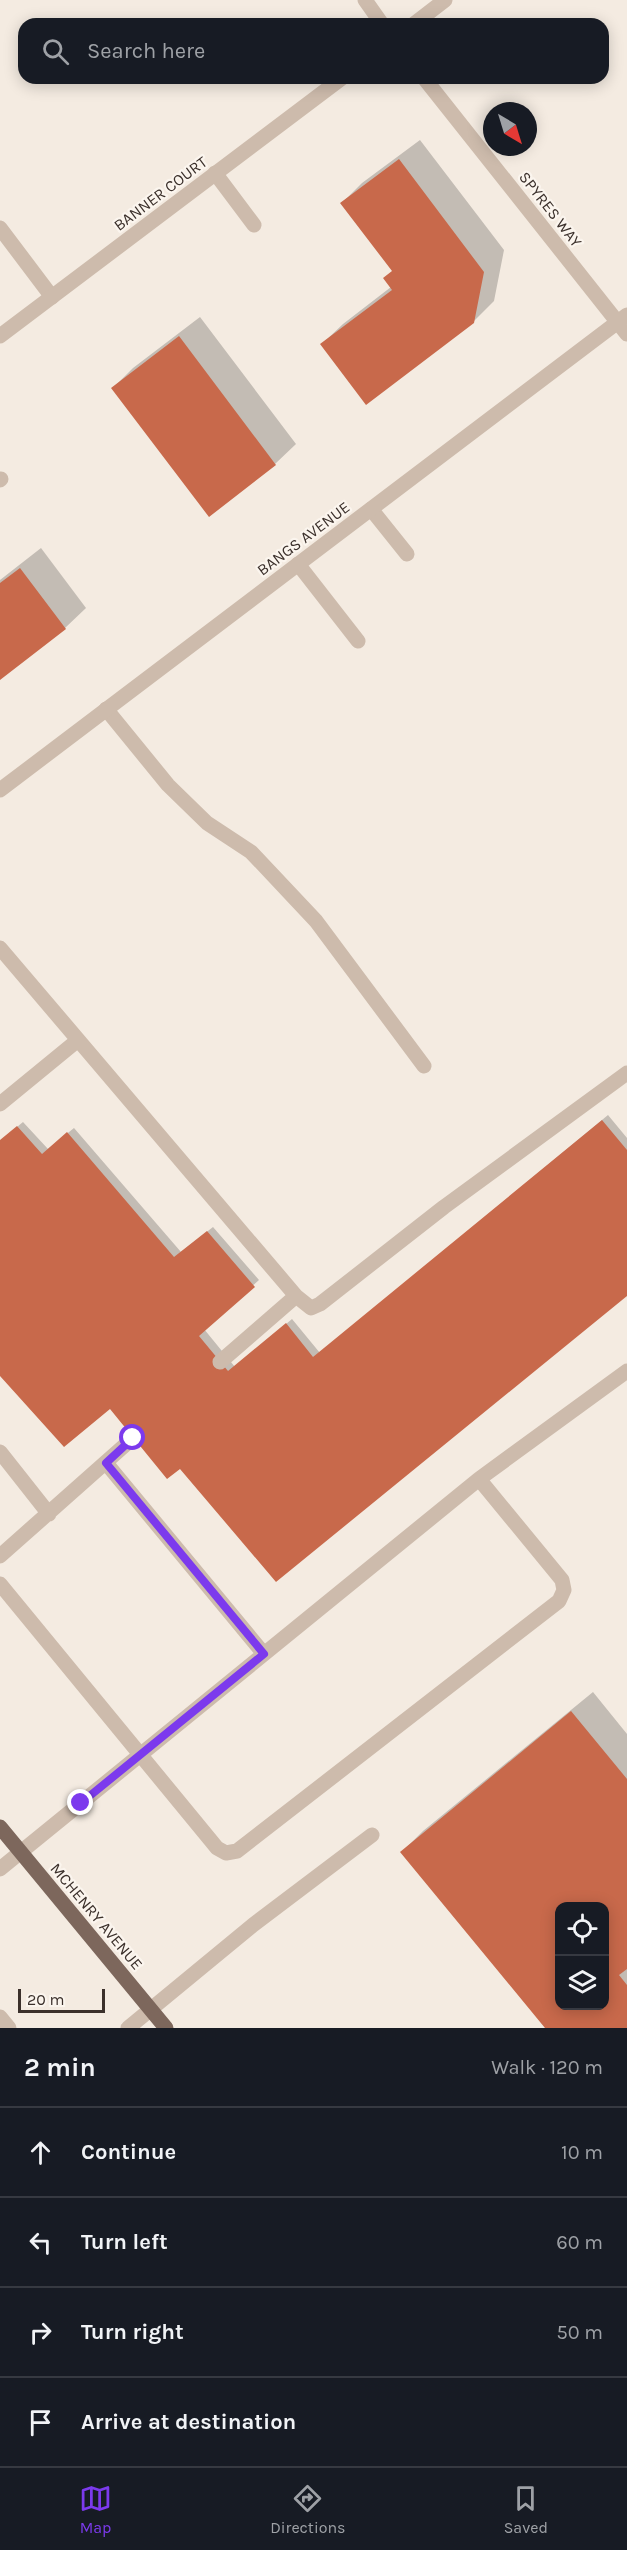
<!DOCTYPE html>
<meta charset="utf-8">
<style>
body{margin:0;font-family:Karla,sans-serif;background:#20242c;color:#f1f3f6}
.controls{position:absolute;right:18px;bottom:18px;display:grid;overflow:hidden;border-radius:12px;box-shadow:0 3px 15px #0003}
.controls button{width:54px;height:54px;display:grid;place-items:center;padding:0;border:0;border-bottom:2px solid #363941;background:#171b24;color:#f1f3f6;font:30px sans-serif}
.compass{position:absolute;left:483px;top:102px;width:54px;height:54px;border-radius:50%;background:#171b24;box-shadow:0 3px 15px #0003;rotate:142deg}
.scale{position:absolute;left:18px;bottom:15px;width:87px;box-sizing:border-box;padding-left:6px;border:3px solid #3b302b;border-top:0;font-size:16px;line-height:21px;white-space:nowrap;color:#3b302b;-webkit-text-stroke:4px #fbf5ee;paint-order:stroke}
.stop{position:absolute;width:18px;height:18px;margin:-14px;border:4px solid #7c3aed;border-radius:50%;background:#fff}
.stop.end{background:#7c3aed;border-color:#fff;box-shadow:0 2px 6px #0008}
.list{margin:0;padding:0;list-style:none}
h2{display:flex;justify-content:space-between;align-items:center;height:78px;margin:0;padding:0 24px;font-size:26px}
h2 small{font-size:20px;font-weight:400;color:#9ea1a6}
.list li{display:grid;grid-template-columns:39px 1fr auto;gap:18px;align-items:center;box-sizing:border-box;height:90px;padding:0 24px;border-top:2px solid #363941}
.list b{display:block;font-size:22px;white-space:nowrap}
.list em{font-size:20px;font-style:normal;color:#9ea1a6}
.icon{flex:none;width:33px;height:33px;fill:none;stroke:currentColor;stroke-width:2;stroke-linecap:round;stroke-linejoin:round}
.map{position:relative;flex:none;width:627px;height:2028px;overflow:hidden}
.search{position:absolute;background:#171b24;box-shadow:0 3px 15px #0003;left:18px;right:18px;top:18px;height:66px;display:flex;align-items:center;gap:15px;box-sizing:border-box;padding:0 21px;border-radius:18px;color:#9ea1a6;font-size:22px}
.sheet{height:438px;background:#171b24}
nav{display:flex;justify-content:space-around;align-items:center;box-sizing:border-box;height:84px;border-top:2px solid #363941;background:#171b24;font-size:16px;color:#9ea1a6}
nav a{display:grid;justify-items:center;gap:3px}
nav .on{color:#7c3aed}
.map>svg:first-child{display:block}
.shadow{fill:#0003;fill-rule:evenodd}
.building{fill:#c8694b;fill-rule:evenodd}
.lines{fill:none;stroke-linecap:round;stroke-linejoin:round}
.service{stroke:#cdbbac;stroke-width:15}
.minor{stroke:#cdbbac;stroke-width:15}
.primary{stroke:#7d675c;stroke-width:15}
.route{stroke:#7c3aed;stroke-width:8}
.labels{text-anchor:middle;stroke-width:4.5;stroke-linejoin:round;paint-order:stroke}
.street-label{font-size:16px;fill:#3b302b;stroke:#fbf5ee}
</style>
<div class="map">
<svg width="627" height="2028" viewBox="0 0 627 2028">
<rect width="100%" height="100%" fill="#f4ebe1"/>
<path class="shadow" d="M420,140L504,250L494,301L473,322L322,344L343,324L391,287L393,270L342,203L362,183Z
M200,317L296,444L275,464L113,388L133,368Z
M41,548L86,608L65,628L0,678V580Z
M608,1115L627,1138V1294L180,1467L110,1407L0,1374V1141L23,1122L48,1149L74,1128L181,1252L213,1227L259,1280L204,1329L235,1367L292,1319L320,1353Z
M593,1692L627,1734V2028H547L402,1852L423,1831ZM560,1906H604V2006H560Z"/>
<path class="building" d="M399,159L484,272L474,323L366,405L320,344L392,290L383,278L392,271L340,203Z
M179,336L276,465L209,517L111,388Z
M20,568L66,629L0,680V583Z
M602,1120L627,1150V1296L276,1582L180,1469L167,1479L110,1409L64,1447L0,1376V1140L17,1126L42,1154L67,1132L174,1257L207,1231L255,1287L199,1336L228,1371L286,1323L313,1357Z
M571,1711L627,1779V1969L619,1975L627,1985V2028H545L400,1852ZM560,1906H604V2006H560Z"/>
<g class="lines">
<path class="service" d="M215,173L254,225
M0,228L52,297
M0,480L1,479
M371,509L407,554
M298,564L358,641
M106,709L168,785L207,823L251,852L316,921L424,1066
M0,948L296,1296L311,1308L320,1304L444,1207L627,1073
M0,1104L78,1040
M220,1362L296,1296
M0,1452L49,1514
M106,1463L264,1654
M0,1556L133,1438
M0,1584L217,1848L226,1853L237,1851L559,1601L564,1590L562,1580L479,1479L627,1371
M0,1869L479,1479
M0,2017L9,2028
M128,2028L253,1925L372,1835"/>
<path class="minor" d="M365,0L382,24
M414,24L445,0
M424,78L627,334
M0,336L342,78
M0,790L627,315"/>
<path class="primary" d="M0,1827L166,2028"/>
</g>
<g class="lines">
<path class="route" d="M81,1803L264,1654L106,1463L133,1438"/>
</g>
<g class="labels">
<g class="street-label">
<text transform="translate(160 193) rotate(-37)" y="6">BANNER COURT</text>
<text transform="translate(551 209) rotate(52)" y="6">SPYRES WAY</text>
<text transform="translate(303 538) rotate(-37)" y="6">BANGS AVENUE</text>
<text transform="translate(97 1916) rotate(50)" y="6">MCHENRY AVENUE</text>
</g>
</g>
</svg>
<div class="controls">
<button><svg class="icon" aria-label="locate" viewBox="0 0 24 24"><circle cx="12" cy="12" r="6"/><path d="M12 2v4M12 18v4M2 12h4M18 12h4"/></svg></button>
<button><svg class="icon" aria-label="layers" viewBox="0 0 24 24"><path d="M12 4l9 5-9 5-9-5zM3 14l9 5 9-5"/></svg></button>
</div>
<svg class="compass" viewBox="-18 -18 36 36"><path d="M0-13l5 13h-10z" fill="#e53935"/><path d="M0 13l5-13h-10z" fill="#9ea1a6"/></svg>
<div class="scale">20 m</div>
<div class="stop" style="left:133px;top:1438px"></div>
<div class="stop end" style="left:81px;top:1803px"></div>
<div class="search"><svg class="icon" aria-label="search" viewBox="0 0 24 24"><circle cx="10" cy="10" r="6"/><path d="M15 15l6 6"/></svg>Search here</div>
</div>
<section class="sheet">
<h2>2 min<small>Walk · 120 m</small></h2>
<ul class="list">
<li><svg class="icon" aria-label="ahead" viewBox="0 0 24 24"><path d="M12 20V5M6 11l6-6 6 6"/></svg><div><b>Continue</b></div><em>10 m</em></li>
<li><svg class="icon" aria-label="left" viewBox="0 0 24 24"><path d="M17 20v-9H6M10 6l-5 5 5 5"/></svg><div><b>Turn left</b></div><em>60 m</em></li>
<li><svg class="icon" aria-label="right" viewBox="0 0 24 24"><path d="M7 20v-9h11M14 6l5 5-5 5"/></svg><div><b>Turn right</b></div><em>50 m</em></li>
<li><svg class="icon" aria-label="arrive" viewBox="0 0 24 24"><path d="M6 21V4h12l-3 4 3 4H6"/></svg><div><b>Arrive at destination</b></div></li>
</ul>
</section>
<nav>
<a class="on"><svg class="icon" aria-label="map" viewBox="0 0 24 24"><path d="M3 6l6-2 6 2 6-2v14l-6 2-6-2-6 2zM9 4v14M15 6v14"/></svg>Map</a>
<a><svg class="icon" aria-label="directions" viewBox="0 0 24 24"><path d="M12 3l9 9-9 9-9-9zM9 14v-3h6M13 9l2 2-2 2"/></svg>Directions</a>
<a><svg class="icon" aria-label="saved" viewBox="0 0 24 24"><path d="M7 4h10v16l-5-4-5 4z"/></svg>Saved</a>
</nav>
